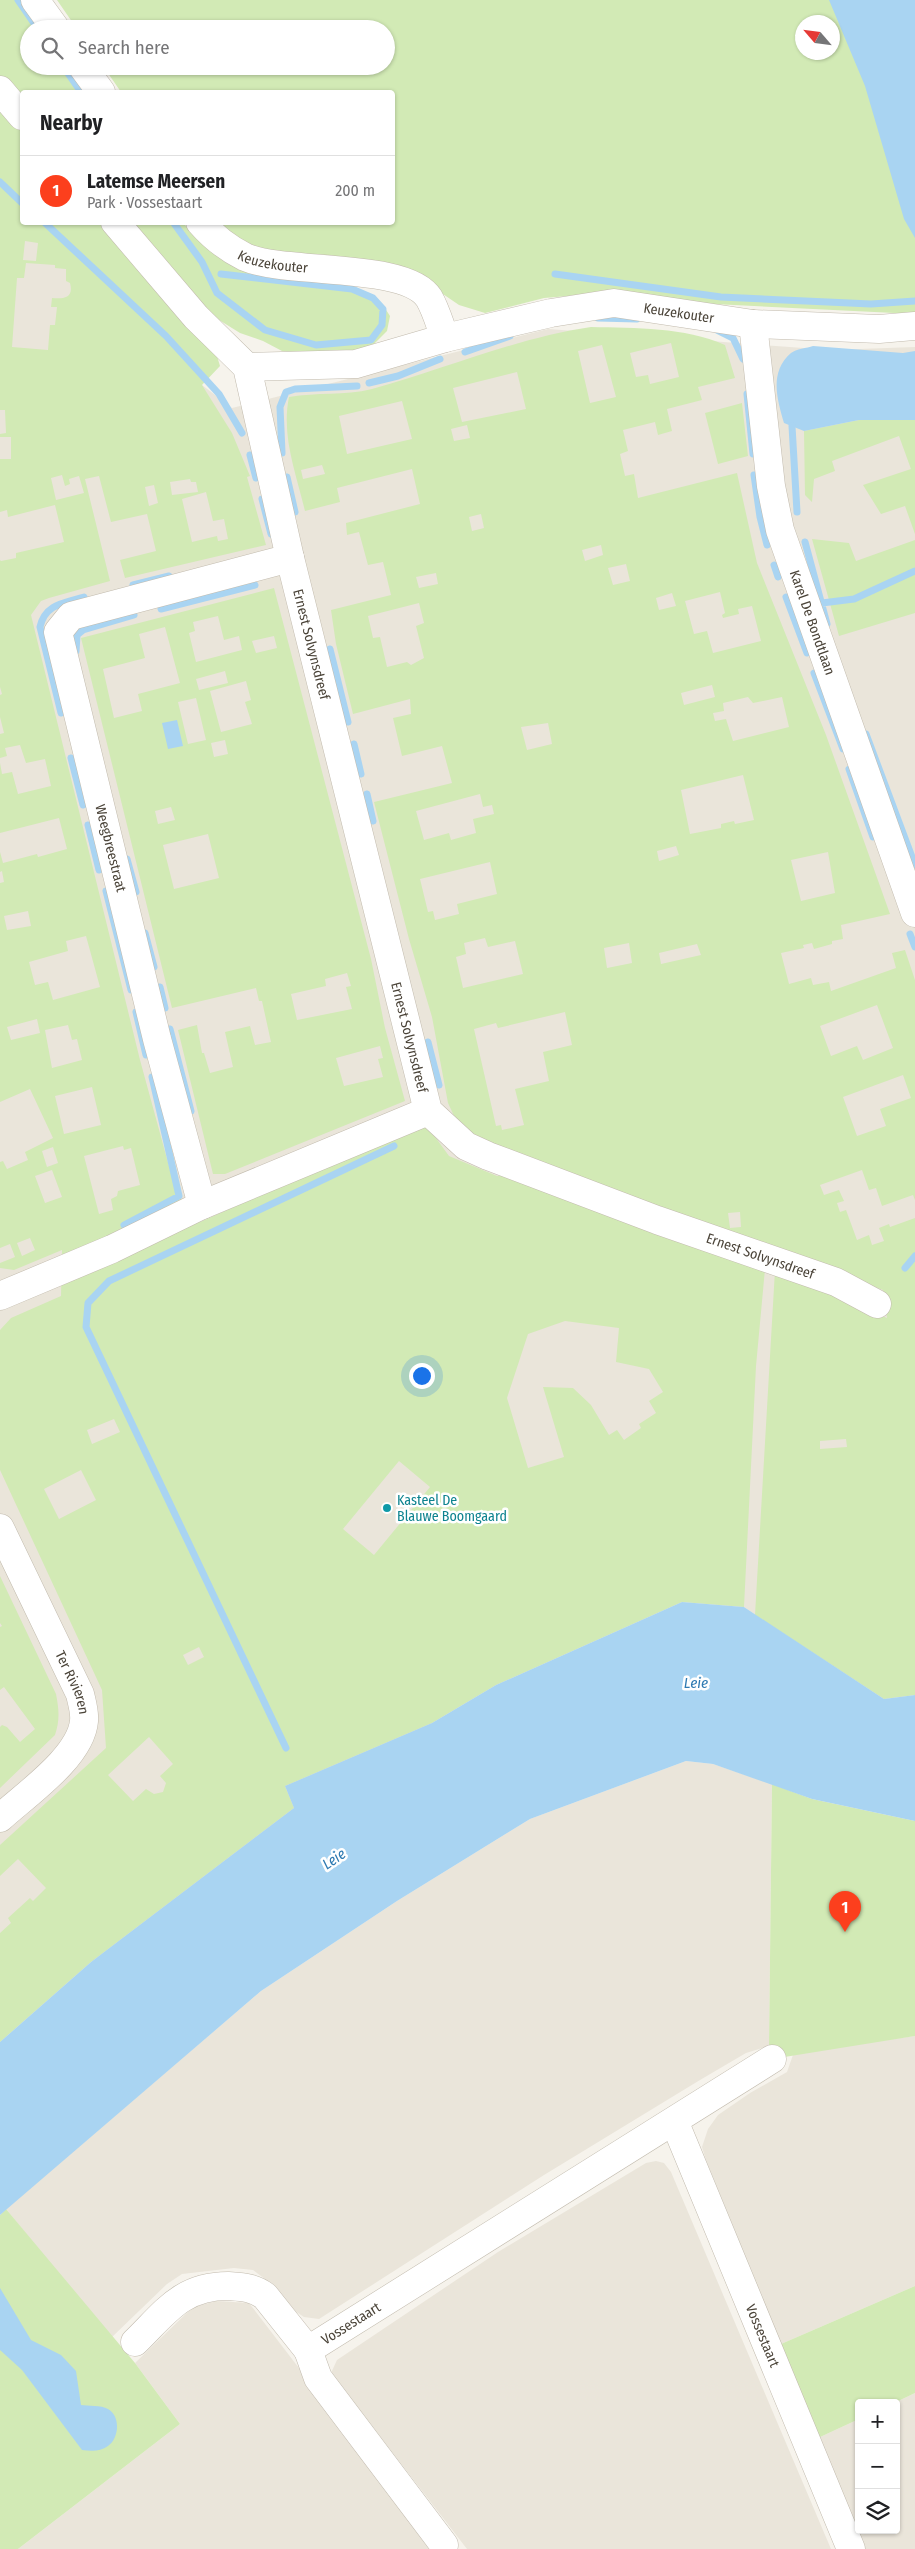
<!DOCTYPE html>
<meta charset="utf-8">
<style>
body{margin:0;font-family:"Fira Sans Condensed",sans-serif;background:#f2f2f2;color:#202124}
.controls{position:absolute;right:15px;bottom:15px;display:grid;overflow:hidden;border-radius:5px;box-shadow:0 1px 4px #0004}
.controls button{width:45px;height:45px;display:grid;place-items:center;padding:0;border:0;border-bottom:1px solid #e0e0e0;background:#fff;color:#202124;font:25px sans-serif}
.compass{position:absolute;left:795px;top:15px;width:45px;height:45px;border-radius:50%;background:#fff;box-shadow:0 1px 4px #0004;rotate:298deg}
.you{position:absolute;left:421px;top:1375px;width:18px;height:18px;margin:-12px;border:4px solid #fff;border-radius:50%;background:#1a73e8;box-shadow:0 0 0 8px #1a73e833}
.badge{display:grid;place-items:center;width:32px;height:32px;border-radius:50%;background:#fc3f1d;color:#fff;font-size:16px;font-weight:700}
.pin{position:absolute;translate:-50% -41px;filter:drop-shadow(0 1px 2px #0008)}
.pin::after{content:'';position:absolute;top:26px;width:18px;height:15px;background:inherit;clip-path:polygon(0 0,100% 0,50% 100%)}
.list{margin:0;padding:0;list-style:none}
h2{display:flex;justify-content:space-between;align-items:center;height:65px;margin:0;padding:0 20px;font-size:21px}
h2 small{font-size:16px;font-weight:400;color:#757577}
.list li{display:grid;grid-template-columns:32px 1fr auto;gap:15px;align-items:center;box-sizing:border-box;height:70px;padding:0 20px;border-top:1px solid #e0e0e0}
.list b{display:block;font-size:19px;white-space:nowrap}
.list p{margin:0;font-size:16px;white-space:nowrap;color:#757577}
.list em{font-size:16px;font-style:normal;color:#757577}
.icon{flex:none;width:28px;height:28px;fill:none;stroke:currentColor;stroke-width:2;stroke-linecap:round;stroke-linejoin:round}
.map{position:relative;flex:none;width:915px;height:2549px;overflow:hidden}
.search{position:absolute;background:#fff;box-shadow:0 1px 4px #0004;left:20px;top:20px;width:375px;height:55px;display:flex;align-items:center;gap:12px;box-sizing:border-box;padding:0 18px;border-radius:28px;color:#757577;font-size:19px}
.panel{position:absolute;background:#fff;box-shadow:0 1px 4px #0004;left:20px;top:90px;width:375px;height:135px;border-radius:5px}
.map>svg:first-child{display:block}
.residential{fill:#eae5da}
.green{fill:#d2eab5;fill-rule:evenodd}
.water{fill:#a9d4f2}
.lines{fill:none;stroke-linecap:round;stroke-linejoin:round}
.stream{stroke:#a9d4f2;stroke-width:7}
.minor-casing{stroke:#c2bbae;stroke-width:29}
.minor{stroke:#fff;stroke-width:28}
.culture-dot{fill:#0f9aa8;stroke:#fff;stroke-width:2}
.labels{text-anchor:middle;stroke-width:5;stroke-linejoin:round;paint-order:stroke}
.street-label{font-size:14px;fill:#4b4439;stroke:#fff}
.culture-label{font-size:14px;fill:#0d838f;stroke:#fff;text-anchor:start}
.water-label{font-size:15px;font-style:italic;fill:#2e7ab2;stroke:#fff}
</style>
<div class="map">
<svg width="915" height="2549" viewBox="0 0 915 2549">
<rect width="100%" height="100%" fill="#f6f3ec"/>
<path class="residential" d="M0,191L22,222L202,385L232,408L548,329L831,350L915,347V1695L884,1699L744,1607L682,1602L496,1685L432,1723L91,1962L0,2042Z
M686,1761L713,1764L772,1784L769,2046L746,2053L700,2080L544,2175L319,2319L304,2317L289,2307L265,2279L253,2270L234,2268L182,2274L167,2284L111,2338L6,2209L261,1991L397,1901L530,1819Z
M915,2036V2286L781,2344L706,2160L702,2147L708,2129L718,2115L750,2093L787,2072L794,2052Z
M656,2161L664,2163L671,2172L831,2549H467L331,2373L337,2360L498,2252L646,2163Z
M217,2301L249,2303L315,2389L429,2549H18L180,2424L135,2363L193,2307Z
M915,2393V2549H863L818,2438L859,2419V2530H896V2403H894Z"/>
<path class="green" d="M0,0H24L44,29H29V66H70L88,92H22V222L183,223C207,249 230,266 265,276C307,288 364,270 390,316L387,331L368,350L315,355L282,351L263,341L240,333L203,310L220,366L202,385L232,433L250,476L247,477L266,545L125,578L120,560L156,551L147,514L111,522L99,476L85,479L110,581L49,598L41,601L31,615L140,1060L176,1192L200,1222L425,1123L449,1156L497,1176L512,1174L765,1269L756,1366L744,1607L682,1602L496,1685L432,1723L285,1786L294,1808L91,1962L0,2042V1933L11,1923L8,1918L30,1898L33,1901L46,1888L18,1859L0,1876V1845L106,1748L102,1690L0,1470V1330L11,1318L61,1296L62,1250L14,1270L0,1268V1263L15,1257L10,1244L0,1248V1162L3,1161L7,1169L28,1160L25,1152L53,1138L30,1089L0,1102V883L4,882L2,871L0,872V852L3,863L37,854L38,857L67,849L59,818L0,833V763L2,774L12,772L18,794L51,786L45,759L26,763L20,745L5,748L7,756L0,758V734L4,733L0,717V695L2,694L0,687V560L1,561L16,558V553L64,542L55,505L8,517L7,510L0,512V459H11V437H0V434L6,433L5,410H0ZM25,241L38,243L36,261L23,260ZM26,263L55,265V268L66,269V281L70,283C74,298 64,299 52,298L51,307H57L55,325H50L48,350L12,347L17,278H24ZM62,475L65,486L70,484L69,479L79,476L84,493L56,500L51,478ZM190,479L191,482H196L198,492L172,495L170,482ZM154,485L158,503L149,506L145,487ZM206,492L213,521L224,519L228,539L218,541L217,536L192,542L182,499ZM28,911L31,926L7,930L4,916ZM86,936L100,987L53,1000L48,982L35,985L29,962L68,951L66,941ZM37,1019L40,1033L11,1040L7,1027ZM68,1025L72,1040L77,1039L82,1060L52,1068L45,1030ZM92,1087L101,1125L64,1134L55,1096ZM123,1146L124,1150L131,1148L140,1185L118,1191L117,1196L111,1199L113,1210L99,1214L84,1156ZM53,1147L58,1163L47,1167L42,1151ZM52,1170L62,1197L45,1203L35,1176ZM30,1238L35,1250L22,1256L17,1243ZM565,1321L619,1328L616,1362L649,1369L663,1392L649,1401L656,1413L639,1424L641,1428L624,1440L617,1430L609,1435L591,1405L573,1388L543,1387L564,1457L528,1468L507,1398L528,1334ZM114,1419L120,1432L92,1444L87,1430ZM399,1461L430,1487L374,1555L343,1529ZM81,1470L96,1500L59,1519L44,1489ZM199,1647L204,1657L188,1665L183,1655ZM149,1737L173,1764L160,1776L166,1783L163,1792L154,1794L146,1789L133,1801L108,1775Z
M57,0H915V314L694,303L604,293L544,298L485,313L459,305L418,277L260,249L229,233L218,223L392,222V92H121L103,66H386V29H77ZM802,22H832V52H802Z
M591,327C636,328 684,327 725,345L735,378L698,387L702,400L667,409L672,431L658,435L655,422L623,430L628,451L620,454L625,476L634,474L638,498L737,473L757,563L826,735L890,914L841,925L843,939L832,941V944L814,949L812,943L803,945L804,948L781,953L789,984L811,978L813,985L829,982L831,991L896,968L892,953L905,950L915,980V1200L913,1195L882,1206L876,1188L869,1190L862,1170L820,1185L824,1195L839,1190L844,1201L837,1203L840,1212L846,1210L857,1240L869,1235L872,1245L884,1241L879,1228L889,1224L890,1227L915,1218V1695L884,1699L755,1615L775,1270L887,1318L883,1290L715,1230L462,1133L448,1103L432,1017L409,939L374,802L452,783L442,746L402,756L393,718L411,714L410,699L353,714L336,644L331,610L391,595L383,562L368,565L359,532L347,535L346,523L420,504L412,469L337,488L340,502L305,511C296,473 281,436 289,397C317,392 344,396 372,389C445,369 516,338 591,327ZM671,343L679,377L650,384L648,375L636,377L630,353ZM602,345L616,397L590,403L578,351ZM517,372L526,409L462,422L453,388ZM402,401L412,439L347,454L339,416ZM467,425L470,438L454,441L451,429ZM322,465L325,474L303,479L301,470ZM481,514L484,528L472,531L469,517ZM601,545L603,555L585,561L582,550ZM626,564L630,581L613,585L608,568ZM436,573L438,584L419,588L416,577ZM720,592L725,613L722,615L723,618L739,614L738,609L752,606L761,641L713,653L707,631L694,634L685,601ZM672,593L676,606L659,610L656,598ZM419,603L424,623L416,626L424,658L411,665L407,662L387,667L380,637L373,638L368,616ZM712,685L715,697L684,705L681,693ZM748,697L753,703L782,697L789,727L733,741L726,719L715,721L713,713L724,711L723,703ZM548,723L552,744L527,750L521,727ZM743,775L754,820L735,824L734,821L721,824V828L690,834L681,790ZM480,794L483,807L492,805L494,814L473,819L476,833L451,840L449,833L424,840L416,811ZM676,846L679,855L659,861L657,851ZM828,852L835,893L801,901L791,860ZM490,862L497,894L457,904L459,914L435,920L433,911L428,912L420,879ZM485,938L488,947L515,941L523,974L463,988L456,957L466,954L464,943ZM629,943L632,963L607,968L604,948ZM697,944L701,955L661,964L659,953ZM877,1005L893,1048L863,1060L857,1046L831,1056L820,1026ZM565,1012L572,1045L543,1052L549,1081L515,1089L524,1125L502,1130L501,1125L496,1126L474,1029L496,1023L498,1028ZM903,1075L911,1098L880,1109L886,1126L857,1136L843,1097ZM740,1212L741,1227L730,1228L728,1213ZM846,1439L847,1447L820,1449V1441Z
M742,403L748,456L718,464L705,413Z
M859,420H915V534L905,506L881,514L863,485L911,469L899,436L832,461L835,471L814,479L812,502L805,495L804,431Z
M812,539L849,543L856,561L915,540V613L839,636Z
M274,588L371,959L385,1028L405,1101L225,1174H213L178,1030L197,1025L202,1053H204L210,1073L233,1067L225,1032L250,1026L255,1045L271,1042L262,1001H259L256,988L172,1008L81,638ZM218,616L224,640L239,636L242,650L196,662L189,633L195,631L193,622ZM165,627L180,683L138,694L142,711L114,718L103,669L145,658L139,634ZM274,636L277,648L256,653L252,641ZM225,671L228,683L199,690L196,679ZM246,681L251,700L245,702L252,724L221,732L210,691ZM196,698L206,740L188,744L178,702ZM225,740L228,754L214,757L211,743ZM171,807L175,820L158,824L155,811ZM208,834L219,878L174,889L163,845ZM347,973L351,986L346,987L352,1009L297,1020L291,994L326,986L325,979ZM380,1046L383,1058L378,1059L383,1077L344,1086L336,1058Z
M0,1576L56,1694C59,1709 60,1720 55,1735L0,1788V1727L2,1725L7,1727L20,1742L35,1729L4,1687L0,1690V1627L2,1626L0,1623Z
M772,1784L812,1799L915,1821V2036L772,2059V2045L769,2046Z
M6,2209L135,2363L180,2424L18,2549H0V2215Z
M915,2286V2393L894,2403H859V2419L818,2438L781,2344Z"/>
<path class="water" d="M829,0H915V238L904,219L865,86Z
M813,346L903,353L915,351V420H859L804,431L784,423C777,399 769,372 791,353C796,349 807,348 813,346Z
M177,720L183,746L168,749L162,723Z
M682,1602L744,1607L884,1699L915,1695V1821L812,1799L713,1764L686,1761L530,1819L397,1901L261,1991L0,2215V2042L91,1962L294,1808L285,1786L432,1723L496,1685Z
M0,2288L31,2340L61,2355L76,2371L81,2405C88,2406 101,2405 108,2409C121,2416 119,2439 108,2446C100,2452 91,2451 82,2450L22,2370L0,2350Z"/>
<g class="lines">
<path class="stream" d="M18,0L38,29
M63,66L81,92
M0,182L22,203
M44,222L166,336L219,394L242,433
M173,222L202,262L217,293L265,330L316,345L371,340L382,325L383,309L373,298L352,289L221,274
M555,274L721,297L871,304L915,301
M598,318L637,319
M717,330L733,338L743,359
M465,352L510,336
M369,383L398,376L440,359
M747,394L753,454
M792,426L797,512
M282,453L280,407L286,392L295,389L357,386
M250,455L256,478
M754,475L760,517L767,545
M287,477L295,512
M262,499L271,534
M805,542L827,624
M774,565L778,577
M133,585L169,576
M786,597L807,653
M822,603L854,599L915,571
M161,609L255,585
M330,649L348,722
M76,651L77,635L83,630L134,615
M814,673L843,749
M61,713L40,627C45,604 64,603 84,597
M866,734L915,865
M354,744L361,774
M71,758L83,805
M849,769L873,837
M367,794L373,821
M88,825L99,870
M127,859L136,892
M106,891L131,990
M145,933L154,967
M910,934L915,947
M160,987L165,1008
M136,1012L146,1055
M170,1029L191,1111
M428,1042L439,1085
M124,1225L179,1196L152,1077
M905,1268L915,1256
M286,1748L86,1327L88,1303L109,1281L394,1146"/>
<defs>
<g id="minor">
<path d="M35,0L56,29"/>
<path d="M82,66L101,92"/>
<path d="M0,90L22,116"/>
<path id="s1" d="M115,222L196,317L247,367L290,558L428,1111L466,1146L488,1156L657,1220L836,1282L877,1304"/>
<path id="s2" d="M200,222C213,237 227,248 245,257C286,275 406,262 429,298C436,310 440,325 445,338"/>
<path id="s3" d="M753,324L771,486L780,530L915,913"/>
<path id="s4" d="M247,367L356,364L445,338L551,313L614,303L753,324L879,329L915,326"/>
<path d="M202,1205L157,1039L58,632L71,616L290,558"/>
<path d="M0,1296L112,1249L202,1205L428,1111"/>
<path id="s5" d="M0,1528L80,1694C82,1703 85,1712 84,1721C81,1757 25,1795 0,1818"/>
<path id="s6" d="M675,2123L851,2549"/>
<path id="s7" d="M135,2342C165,2313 181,2286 228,2286C242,2287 253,2287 265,2296L308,2350L772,2059"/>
<path d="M308,2350L318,2378L444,2545"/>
</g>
</defs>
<use href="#minor" class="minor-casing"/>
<use href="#minor" class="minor"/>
</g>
<circle class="culture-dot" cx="387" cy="1508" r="5"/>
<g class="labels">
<g class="street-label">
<text dy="5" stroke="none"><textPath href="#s2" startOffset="86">Keuzekouter</textPath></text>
<text dy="5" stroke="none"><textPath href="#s4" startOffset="440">Keuzekouter</textPath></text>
<text dy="5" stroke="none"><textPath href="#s3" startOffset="306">Karel De Bondtlaan</textPath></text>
<text dy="5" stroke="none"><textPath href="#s1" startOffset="481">Ernest Solvynsdreef</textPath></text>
<text transform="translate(111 848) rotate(76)" y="5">Weegbreestraat</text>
<text dy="5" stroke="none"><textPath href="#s1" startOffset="886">Ernest Solvynsdreef</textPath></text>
<text dy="5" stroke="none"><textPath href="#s1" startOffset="1328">Ernest Solvynsdreef</textPath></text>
<text dy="5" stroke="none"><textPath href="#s5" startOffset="171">Ter Rivieren</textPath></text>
<text dy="5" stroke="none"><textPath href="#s7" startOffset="271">Vossestaart</textPath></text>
<text dy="5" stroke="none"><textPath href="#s6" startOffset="230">Vossestaart</textPath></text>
</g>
<g class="culture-label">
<text x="397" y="1505">Kasteel De<tspan x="397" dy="16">Blauwe Boomgaard</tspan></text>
</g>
<g class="water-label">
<text x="696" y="1688">Leie</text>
<text transform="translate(334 1859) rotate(-34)" y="5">Leie</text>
</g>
</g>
</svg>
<div class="controls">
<button>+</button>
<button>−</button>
<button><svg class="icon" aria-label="layers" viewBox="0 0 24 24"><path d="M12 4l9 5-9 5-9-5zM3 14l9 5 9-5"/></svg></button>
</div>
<svg class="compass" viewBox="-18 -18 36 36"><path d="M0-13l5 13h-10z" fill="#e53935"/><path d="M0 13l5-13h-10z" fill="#757577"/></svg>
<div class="you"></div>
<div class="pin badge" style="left:845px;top:1932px">1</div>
<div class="search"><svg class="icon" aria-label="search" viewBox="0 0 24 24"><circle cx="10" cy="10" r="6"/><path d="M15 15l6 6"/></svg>Search here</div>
<section class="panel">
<h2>Nearby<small></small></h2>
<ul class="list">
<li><span class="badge">1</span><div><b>Latemse Meersen</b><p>Park · Vossestaart</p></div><em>200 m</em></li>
</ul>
</section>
</div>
